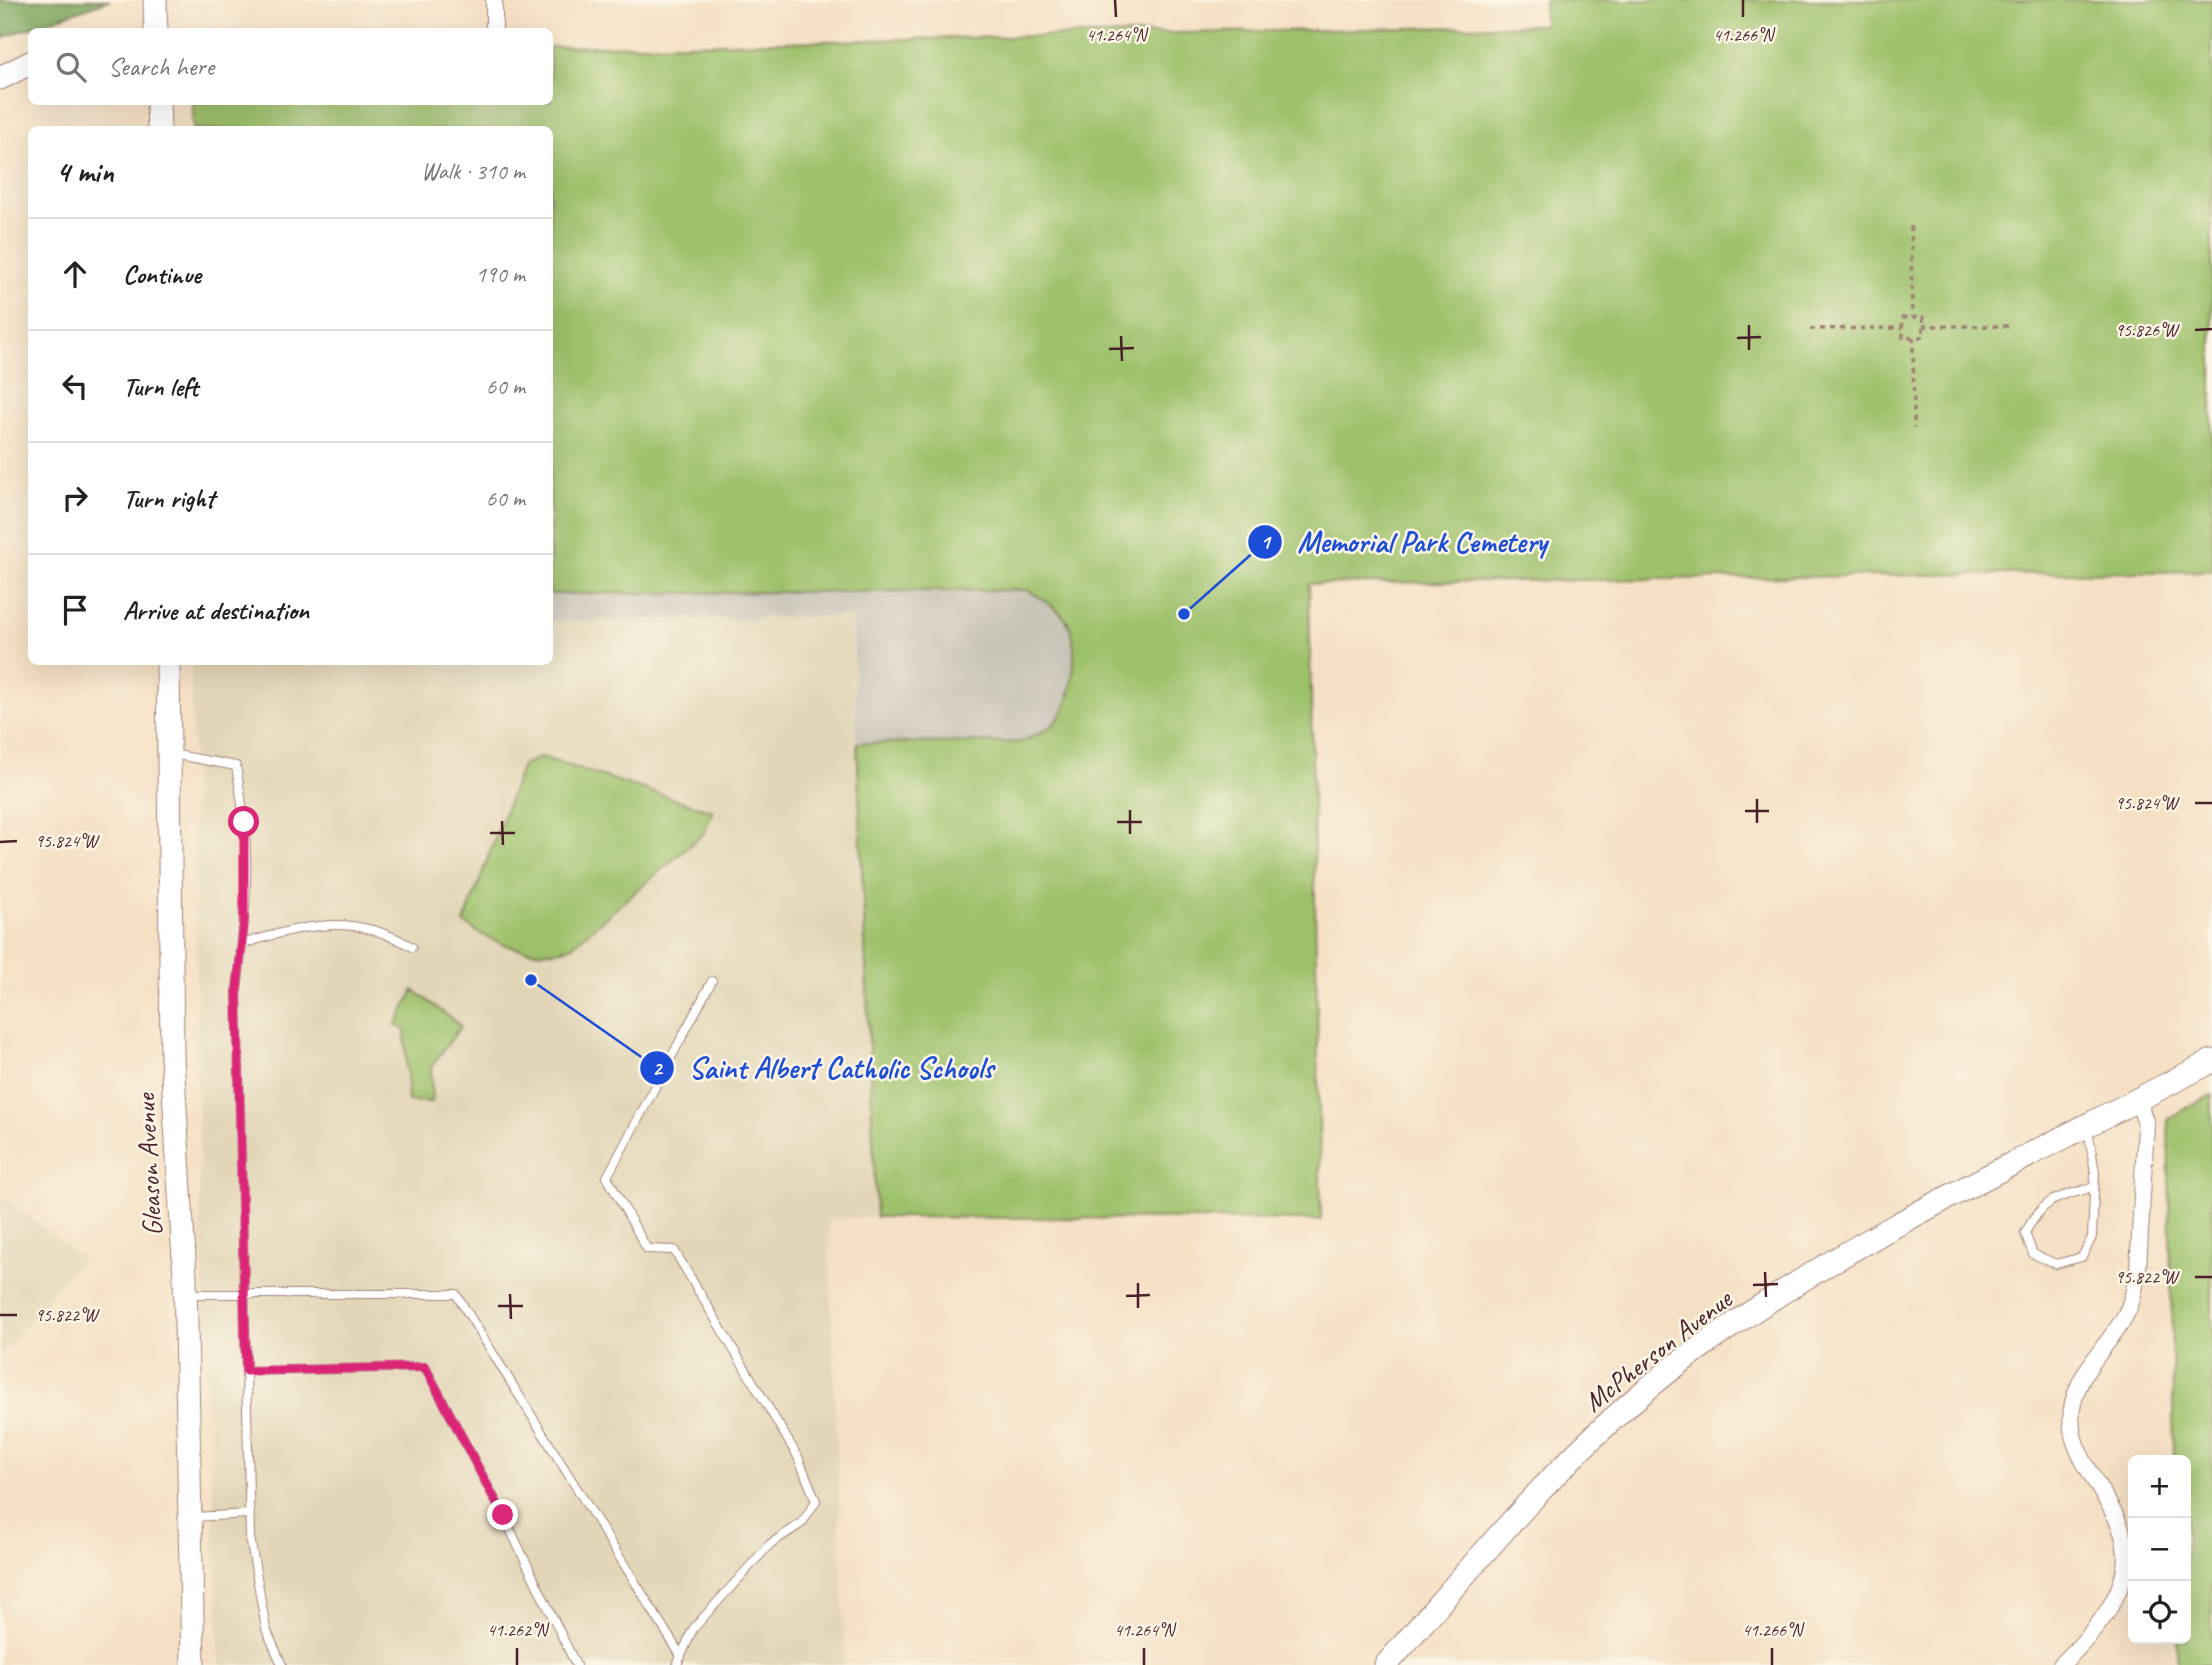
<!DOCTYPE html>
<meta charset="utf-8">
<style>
body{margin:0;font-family:Caveat,sans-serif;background:#f2f2f2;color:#222}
.controls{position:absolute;right:21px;bottom:21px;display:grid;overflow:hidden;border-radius:10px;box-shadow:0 7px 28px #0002}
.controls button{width:63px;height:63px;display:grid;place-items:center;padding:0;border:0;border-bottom:2px solid #e0e0e0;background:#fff;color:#222;font:35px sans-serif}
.stop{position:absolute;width:21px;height:21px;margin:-16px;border:5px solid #db2777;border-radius:50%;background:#fff}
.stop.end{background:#db2777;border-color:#fff;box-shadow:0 2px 7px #0008}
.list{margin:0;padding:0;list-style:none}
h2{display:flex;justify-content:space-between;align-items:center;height:91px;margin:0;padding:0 28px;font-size:30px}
h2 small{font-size:23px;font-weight:400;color:#767676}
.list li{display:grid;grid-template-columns:46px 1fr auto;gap:21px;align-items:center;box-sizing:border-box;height:112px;padding:0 28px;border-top:2px solid #e0e0e0}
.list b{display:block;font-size:26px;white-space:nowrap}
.list em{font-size:23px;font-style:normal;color:#767676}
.icon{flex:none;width:38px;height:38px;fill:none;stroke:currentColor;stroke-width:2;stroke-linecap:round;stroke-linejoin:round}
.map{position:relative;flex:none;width:2212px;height:1665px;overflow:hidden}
.search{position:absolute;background:#fff;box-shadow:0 7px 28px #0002;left:28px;top:28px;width:525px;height:77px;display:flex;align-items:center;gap:18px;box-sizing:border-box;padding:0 24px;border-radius:10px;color:#767676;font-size:26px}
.panel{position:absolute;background:#fff;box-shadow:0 7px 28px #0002;left:28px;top:126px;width:525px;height:539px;border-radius:10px}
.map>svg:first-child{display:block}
.built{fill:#e3d6b7}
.industrial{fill:#c8c4b8}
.green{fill:#9dc16b;stroke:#74704b;stroke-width:2}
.forest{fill:#7ea75f;stroke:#646345;stroke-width:2}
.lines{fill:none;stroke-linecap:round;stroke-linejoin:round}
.lane-casing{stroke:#a08078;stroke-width:10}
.street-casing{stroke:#a08078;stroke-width:18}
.secondary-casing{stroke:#a08078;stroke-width:25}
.path{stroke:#a08078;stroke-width:3.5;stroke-dasharray:5 5;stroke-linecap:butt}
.lane{stroke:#fff;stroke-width:8}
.street{stroke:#fff;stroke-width:16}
.secondary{stroke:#fff;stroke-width:23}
.route{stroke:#db2777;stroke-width:9}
.ticks{fill:none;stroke:#4a1f2b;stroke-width:2.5}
.labels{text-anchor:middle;stroke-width:5;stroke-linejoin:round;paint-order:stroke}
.street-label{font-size:28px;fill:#4a1f2b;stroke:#fcf5e5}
.ticks-label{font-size:18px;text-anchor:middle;fill:#4a1f2b;stroke:#fcf5e5;stroke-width:5;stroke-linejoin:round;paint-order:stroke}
.leader{fill:none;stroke:#1d4ed8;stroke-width:2.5}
.callout-dot{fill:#1d4ed8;stroke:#fcf5e5;stroke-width:2.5}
.mark-label{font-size:21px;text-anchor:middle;font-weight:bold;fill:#fff}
.callout-label{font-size:30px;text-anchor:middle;font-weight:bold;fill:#1d4ed8;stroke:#fcf5e5;stroke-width:5;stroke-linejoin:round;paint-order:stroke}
</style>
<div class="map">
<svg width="2212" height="1665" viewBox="0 0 2212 1665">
<rect width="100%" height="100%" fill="#fcf5e5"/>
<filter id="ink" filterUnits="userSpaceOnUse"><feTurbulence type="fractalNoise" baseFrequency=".0143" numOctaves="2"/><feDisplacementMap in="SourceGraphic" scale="14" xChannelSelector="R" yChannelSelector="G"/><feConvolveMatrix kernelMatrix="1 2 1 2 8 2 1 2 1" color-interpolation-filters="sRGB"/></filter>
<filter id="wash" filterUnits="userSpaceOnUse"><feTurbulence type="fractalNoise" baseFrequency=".00686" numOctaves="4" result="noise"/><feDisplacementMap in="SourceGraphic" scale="28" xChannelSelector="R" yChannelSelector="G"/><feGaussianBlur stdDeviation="1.57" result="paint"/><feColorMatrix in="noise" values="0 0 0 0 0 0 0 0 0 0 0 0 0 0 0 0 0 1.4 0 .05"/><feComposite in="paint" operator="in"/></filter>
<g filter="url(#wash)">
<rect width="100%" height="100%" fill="#f5e0c4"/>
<path class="built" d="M854,616L876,1217L828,1219L845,1665H220L200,1216L191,662H550V621Z
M0,1194L82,1258L0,1357Z"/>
<path class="industrial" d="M1028,590L1051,605L1069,623L1074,642L1071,686L1060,717L1039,734L1021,742L857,743L853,616L550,621V594Z"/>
<path class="green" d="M1544,0H2212V571L1309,584L1321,1220L876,1217L857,743L1021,742C1034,736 1054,728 1061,715C1073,695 1079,646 1069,625C1062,610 1041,599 1028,590L550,594V130L193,129V102H550V47L1544,25Z
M541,757L713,811L703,834L572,946C536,960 494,945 464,923L522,765Z
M414,990L461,1026L431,1067L432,1102L408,1101L405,1030L396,1025Z
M2212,1095V1665H2177V1639H2186V1460H2174L2168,1118Z"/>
<path class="forest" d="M0,0H110L6,36L0,41Z"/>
</g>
<g filter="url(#ink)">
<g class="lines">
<defs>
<path id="lane" d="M172,754L236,766C239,784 242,802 244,820C250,876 243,934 237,990L250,1537L266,1629L282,1665
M242,944C304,925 353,912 412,947
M2088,1129L2095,1173L2092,1237L2082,1257L2056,1264L2033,1254L2025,1233C2045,1196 2057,1198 2094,1187
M188,1294H456L681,1656
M246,1371L425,1367L503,1515L576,1665
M193,1517L250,1514
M677,1665L693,1629L770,1544L802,1523L816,1501L798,1457L674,1250L647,1249L607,1177L712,981"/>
<path id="street" d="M494,0V32
M2061,1665C2091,1636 2132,1592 2125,1546C2122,1520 2103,1496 2091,1474C2077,1451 2067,1431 2073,1403C2081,1368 2108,1346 2125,1316C2133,1302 2135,1285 2138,1270L2146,1124L2138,1100"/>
<path id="secondary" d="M155,0L156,32
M0,78L32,62
M158,102L159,130
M168,662L172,1057L185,1276L193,1665
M1386,1665C1484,1553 1579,1434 1701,1347C1859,1233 2040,1152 2212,1061"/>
</defs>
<use href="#lane" class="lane-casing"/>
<use href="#street" class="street-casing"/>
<use href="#secondary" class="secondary-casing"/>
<path class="path" d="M1911,226L1912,317
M1923,317V337L1903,338L1902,318Z
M1923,326H2012
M1810,329L1902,328
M1913,337L1914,428"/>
<use href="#lane" class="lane"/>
<use href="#street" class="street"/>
<use href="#secondary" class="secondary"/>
</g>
</g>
<g class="lines" filter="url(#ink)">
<path class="route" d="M244,822V922L237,990L246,1371L425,1367L503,1515"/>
</g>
<path class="ticks" d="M1115,0L1116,17M1743,0V17M1749,325V350M2195,330L2212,329M1121,336L1122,361M1737,338L1761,337M1109,349L1134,348M1757,799V823M2195,803H2212M1130,810V834M1745,811H1769M502,821L503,845M1117,822H1142M490,833H515M0,842L17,841M1765,1272L1766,1297M2195,1277H2212M1138,1283V1308M1753,1285L1778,1284M510,1294L511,1319M1126,1296L1150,1295M498,1306H523M0,1315H17M517,1648V1665M1144,1648V1665M1772,1648V1665"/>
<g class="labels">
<g class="street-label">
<text transform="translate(148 1165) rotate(-93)" y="10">Gleason Avenue</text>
<text transform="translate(1657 1350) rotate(-38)" y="10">McPherson Avenue</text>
</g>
</g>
<g class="ticks-label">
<text x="1116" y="41">41.264°N</text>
<text x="1743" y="41">41.266°N</text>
<text x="2146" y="336">95.826°W</text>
<text x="2146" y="809">95.824°W</text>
<text x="66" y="847">95.824°W</text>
<text x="2146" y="1283">95.822°W</text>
<text x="66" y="1321">95.822°W</text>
<text x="517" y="1636">41.262°N</text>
<text x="1144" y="1636">41.264°N</text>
<text x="1772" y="1636">41.266°N</text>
</g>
<path class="leader" d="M1184 614L1265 542M531 980L657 1068"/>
<g class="callout-dot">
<circle cx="1184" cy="614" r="7"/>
<circle cx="531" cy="980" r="7"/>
<circle cx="1265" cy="542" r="18"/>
<circle cx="657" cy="1068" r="18"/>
</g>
<g class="mark-label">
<text x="1265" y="549">1</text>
<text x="657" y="1075">2</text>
</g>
<g class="callout-label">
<text x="1422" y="552">Memorial Park Cemetery</text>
<text x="841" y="1078">Saint Albert Catholic Schools</text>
</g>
</svg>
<div class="controls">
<button>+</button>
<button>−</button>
<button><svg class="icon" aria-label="locate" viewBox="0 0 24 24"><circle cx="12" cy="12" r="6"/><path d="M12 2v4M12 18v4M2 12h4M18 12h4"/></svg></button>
</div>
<div class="stop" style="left:244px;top:822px"></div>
<div class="stop end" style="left:503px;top:1515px"></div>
<div class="search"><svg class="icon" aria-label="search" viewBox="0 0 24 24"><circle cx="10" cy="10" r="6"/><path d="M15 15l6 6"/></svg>Search here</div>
<section class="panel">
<h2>4 min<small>Walk · 310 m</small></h2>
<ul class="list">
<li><svg class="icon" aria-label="ahead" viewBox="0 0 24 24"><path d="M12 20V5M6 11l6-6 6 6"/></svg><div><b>Continue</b></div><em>190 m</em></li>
<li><svg class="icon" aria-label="left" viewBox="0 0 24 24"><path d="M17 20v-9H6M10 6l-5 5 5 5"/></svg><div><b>Turn left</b></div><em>60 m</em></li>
<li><svg class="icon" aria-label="right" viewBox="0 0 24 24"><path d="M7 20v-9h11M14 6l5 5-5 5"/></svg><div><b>Turn right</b></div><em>60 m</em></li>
<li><svg class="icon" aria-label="arrive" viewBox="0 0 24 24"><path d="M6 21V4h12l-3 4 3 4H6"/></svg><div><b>Arrive at destination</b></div></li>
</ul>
</section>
</div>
